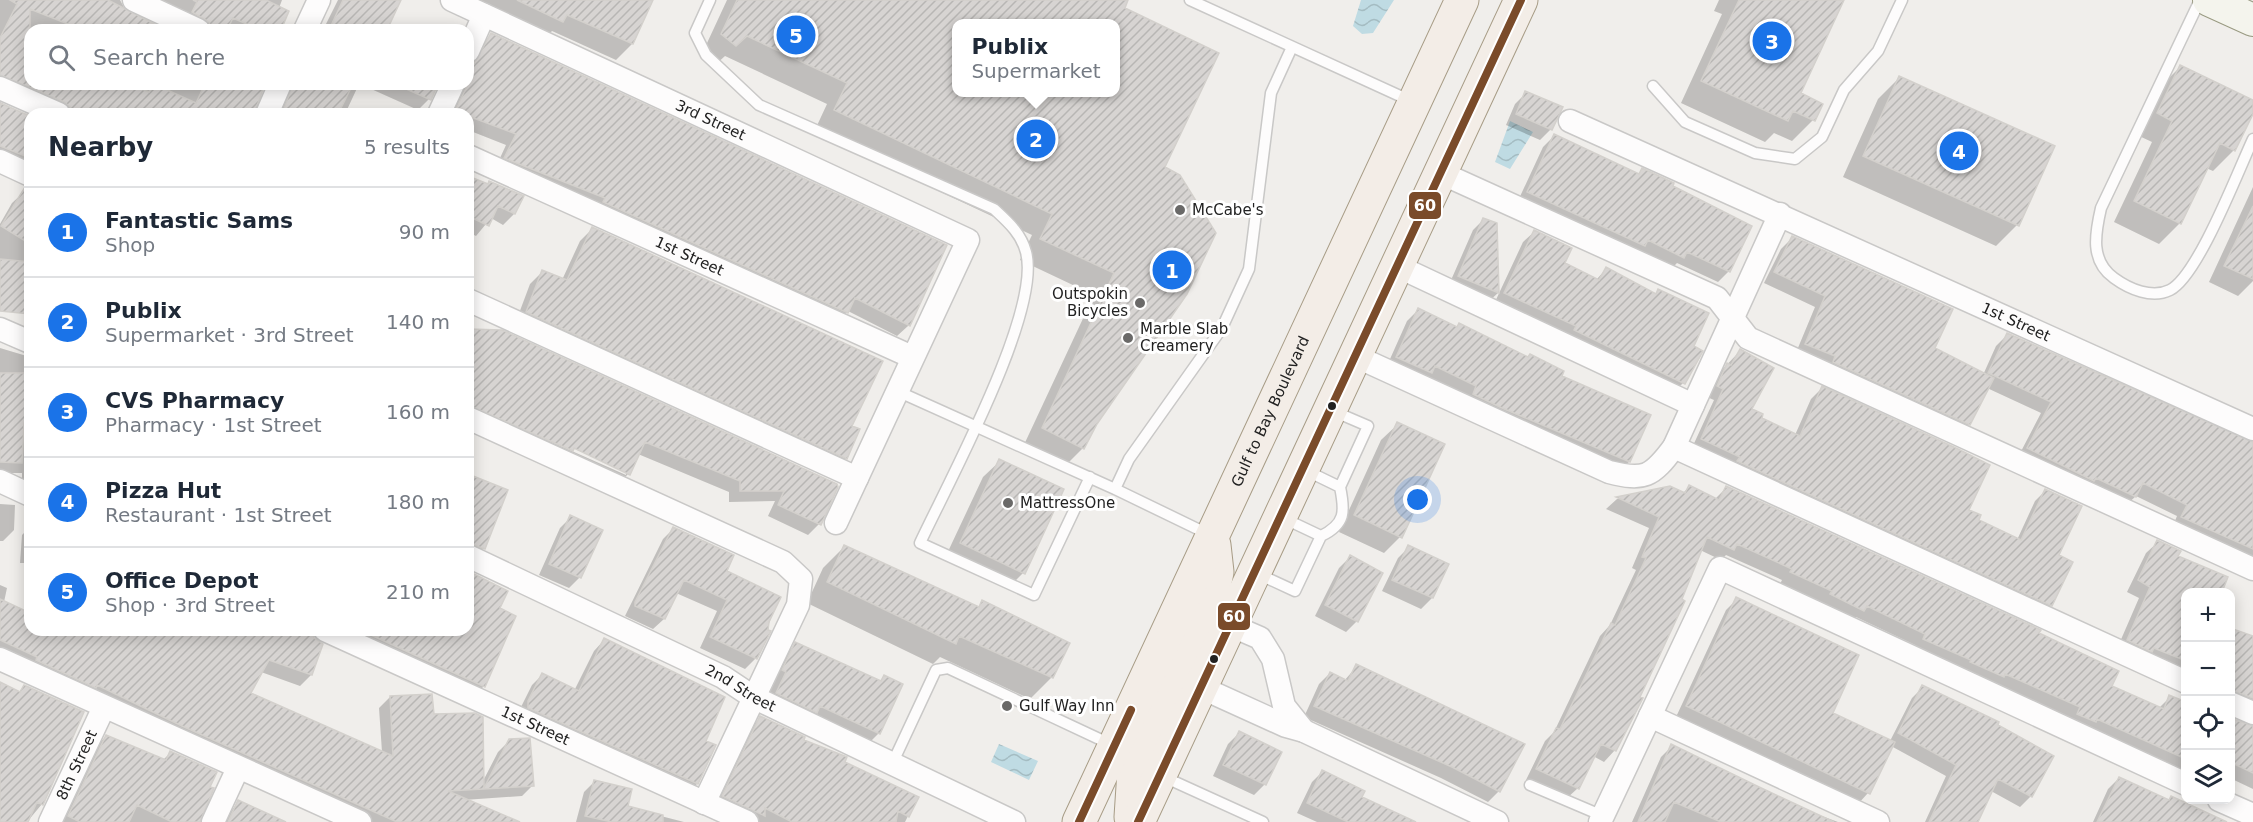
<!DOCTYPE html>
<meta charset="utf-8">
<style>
body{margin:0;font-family:"DejaVu Sans",sans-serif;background:#f6f6f7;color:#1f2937}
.controls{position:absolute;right:18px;bottom:18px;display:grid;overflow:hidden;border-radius:12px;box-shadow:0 3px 15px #0003}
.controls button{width:54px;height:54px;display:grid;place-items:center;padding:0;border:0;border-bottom:2px solid #e0e1e3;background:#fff;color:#1f2937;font:30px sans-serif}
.you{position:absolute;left:1418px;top:500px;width:21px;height:21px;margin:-15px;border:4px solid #fff;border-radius:50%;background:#1a73e8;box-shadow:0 0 0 9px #1a73e833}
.badge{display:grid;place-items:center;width:39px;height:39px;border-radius:50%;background:#1a73e8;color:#fff;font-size:20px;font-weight:700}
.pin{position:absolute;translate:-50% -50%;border:3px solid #fff;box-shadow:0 2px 6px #0006}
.popup{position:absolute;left:952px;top:19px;width:168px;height:78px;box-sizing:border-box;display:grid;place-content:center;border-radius:12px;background:#fff;filter:drop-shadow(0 2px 4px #0005);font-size:20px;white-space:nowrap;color:#747a83}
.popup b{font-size:22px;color:#1f2937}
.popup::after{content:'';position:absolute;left:50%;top:100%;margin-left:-12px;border:12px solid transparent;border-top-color:#fff}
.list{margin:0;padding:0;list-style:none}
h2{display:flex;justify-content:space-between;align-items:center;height:78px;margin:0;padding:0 24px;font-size:26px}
h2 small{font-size:20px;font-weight:400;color:#747a83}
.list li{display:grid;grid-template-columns:39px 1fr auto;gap:18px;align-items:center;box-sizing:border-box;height:90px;padding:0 24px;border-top:2px solid #e0e1e3}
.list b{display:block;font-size:22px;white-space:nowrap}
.list p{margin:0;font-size:20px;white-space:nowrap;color:#747a83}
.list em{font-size:20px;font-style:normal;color:#747a83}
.icon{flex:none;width:33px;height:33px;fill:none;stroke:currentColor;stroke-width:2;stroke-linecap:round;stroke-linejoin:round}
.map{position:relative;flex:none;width:2253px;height:822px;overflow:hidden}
.search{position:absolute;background:#fff;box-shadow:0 3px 15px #0003;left:24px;top:24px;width:450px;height:66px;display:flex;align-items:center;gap:15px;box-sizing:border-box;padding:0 21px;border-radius:18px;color:#747a83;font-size:22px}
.panel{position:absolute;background:#fff;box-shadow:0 3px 15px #0003;left:24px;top:108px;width:450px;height:528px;border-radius:18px}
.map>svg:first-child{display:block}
.water{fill:url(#water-waves)}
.shadow{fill:#0003;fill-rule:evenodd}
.building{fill:url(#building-hatch);stroke:#d3d0cc;stroke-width:1.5;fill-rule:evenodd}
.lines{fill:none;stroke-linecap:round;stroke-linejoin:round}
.lane-casing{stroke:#c9c8c7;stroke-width:13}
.street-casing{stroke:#c9c8c7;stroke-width:25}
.secondary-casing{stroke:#999a82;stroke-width:34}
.primary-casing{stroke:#a79c86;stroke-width:35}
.lane{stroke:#fdfcfc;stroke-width:10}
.street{stroke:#fdfcfc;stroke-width:22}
.secondary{stroke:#f4f4ed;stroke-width:32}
.primary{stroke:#f3ede7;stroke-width:33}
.bus-1-casing{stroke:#fff;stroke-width:12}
.bus-1{stroke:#7a4b2a;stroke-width:8}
.poi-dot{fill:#6a6968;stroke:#fff;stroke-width:2}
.bus-dot{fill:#222;stroke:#fff;stroke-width:2}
.labels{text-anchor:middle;stroke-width:6;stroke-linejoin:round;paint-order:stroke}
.street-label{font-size:15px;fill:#222;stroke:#fff}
.poi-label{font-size:15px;fill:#222;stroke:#fff;text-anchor:start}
.line-badge{stroke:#fff;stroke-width:2}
.badge-label{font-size:16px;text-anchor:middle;font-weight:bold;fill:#fff}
</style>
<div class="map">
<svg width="2253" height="822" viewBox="0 0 2253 822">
<defs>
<pattern id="water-waves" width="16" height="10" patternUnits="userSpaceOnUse" patternTransform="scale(1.5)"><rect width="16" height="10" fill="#bfdbe3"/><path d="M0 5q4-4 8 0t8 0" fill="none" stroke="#a4bcc2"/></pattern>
<pattern id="building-hatch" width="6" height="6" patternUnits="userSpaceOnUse" patternTransform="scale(1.5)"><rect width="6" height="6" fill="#d7d4d2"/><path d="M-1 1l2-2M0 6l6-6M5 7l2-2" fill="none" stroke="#b8b6b4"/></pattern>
</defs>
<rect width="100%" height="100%" fill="#f0eeeb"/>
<path class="water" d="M1361,0H1394L1373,33L1362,34L1353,26Z
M1510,121L1533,132L1510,169L1495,162Z
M999,744L1038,761L1029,780L991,762Z"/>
<path class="shadow" d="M0,0H120L127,13L163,30H30V84H264L252,114H55L0,89Z
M132,0H282L279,8V30H194Z
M338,0H393L385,30H323Z
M467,0H652L632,44L616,60L552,31L546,37Z
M727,0H1127L1123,9L1163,168L1083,448L1062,469L1022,449L1094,295L1020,260L1032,235L814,132L827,104L725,56L714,66L701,56ZM956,24H1116V92H956Z
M1719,0H1842L1799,94L1813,120L1792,141L1774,133L1765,142L1681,103L1722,14L1714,11Z
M491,35L945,246L908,326L897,336L848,311L836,323L495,169L506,145L468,130V114H449L452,84H468V68L480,46Z
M2180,67L2253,102V111L2234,150L2213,171L2206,168L2180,223L2159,244L2114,222L2152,142L2137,135L2159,88Z
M1899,78L2017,225L1996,246L1843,177L1878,99Z
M295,84H359L345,114H276L282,101Z
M360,84H437L429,99L418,110Z
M1526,93L1551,129L1540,140L1506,125L1515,104Z
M0,102L30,117V173L0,159Z
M1554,136L1637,175L1642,170L1750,226L1729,271L1718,282L1677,263L1672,268L1517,203L1543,147Z
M468,177L522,197L514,214L503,225L491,218L476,236L468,232Z
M2253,187V281L2238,296L2209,282Z
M23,193L30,196V311L0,308V224L12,203Z
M1484,219L1496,224L1498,293L1487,303L1448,287L1473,230Z
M592,229L881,362L850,427L846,458L834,470L515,324L530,284L542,272L562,280L580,241Z
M1534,232L1563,264L1596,280L1606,269L1654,295L1658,291L1692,347L1683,383L1672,394L1494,304L1523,242Z
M1792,238L1933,349L1983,375L1996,346L2007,335L2253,445V565L2172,528L2177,516L2136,496L2124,507L2017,459L2041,413L1987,388L1969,424L1958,435L1795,355L1815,307L1764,283L1781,249Z
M1418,310L1649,416L1629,462L1618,472L1386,368L1407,321Z
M468,330L836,485L819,524L808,535L768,516L775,501L729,502V492L638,454L628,474L618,485L468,419V405L626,475V471L468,402Z
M0,348L30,357V492H22V473H0Z
M1740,351L1750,410L1760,419L1795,435L1811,399L1822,388L1977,521L2017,540L2035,501L2045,491L2057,556L2051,605L2040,616L1691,450L1714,400L1707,397L1716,376Z
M1398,424L1400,537L1384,553L1339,532L1381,440Z
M1000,461L1023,573L1007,589L944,560L983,477Z
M468,476L506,491L484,548L473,559L468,558Z
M1689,487L1715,499L1726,488L2037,634L2110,687L2158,709L2170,697L2186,704V776L1913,651L1915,645L1856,617L1852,622L1780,584L1782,580L1726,555L1721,560L1700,550L1615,750L1604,762L1593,756L1578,788L1566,799L1526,780L1545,741L1554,732L1600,636L1610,625L1636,570L1632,568L1649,528L1606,509L1617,499L1670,488L1683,493Z
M0,504L15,505L14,530L3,541H0Z
M571,517L580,577L569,588L539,575L560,528Z
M30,527V563H20L22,535Z
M674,528L725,572L779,597L756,658L745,669L700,648L717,611L676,593L664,619L653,629L625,616L663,539Z
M2158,542L2176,557L2227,578L2220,592H2186V678L2116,651L2139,598L2127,592L2146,553Z
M844,547L977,608L983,602L1068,643L1052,677L1030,699L940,657L933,664L807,603L823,568Z
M1409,547L1447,565L1432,598L1421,609L1382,591L1398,558Z
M1350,557L1357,621L1346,632L1315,616L1339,568Z
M468,573L498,608L484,686L473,697L337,630H468Z
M0,585L7,588L4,602L30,614V630H282L311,675L300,686L261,672L249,694L382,752L379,708L390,697L432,715L482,783L498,752L509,741L533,785L522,796L464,800L515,822H363L0,656Z
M1737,599L1831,714L1890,741L1912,698L1923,687L1996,726L2031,796L2020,807L1991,791L1977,822H1925L1946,776L1891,746L1868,793L1858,804L1676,717L1726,610Z
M2230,629L2253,638V716L2230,704Z
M604,640L704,741L714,746L697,784L686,794L518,713L532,685L542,675L574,691L594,651Z
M796,644L879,682L884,676L879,733L863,749L761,710L779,660Z
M1357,666L1499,791L1488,802L1441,778L1304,717L1319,684L1330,673L1344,681Z
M0,684L18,693L24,686L42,804L27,822H0Z
M761,717L802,741L917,798L905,822H752L713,807L750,728Z
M2230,720L2253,727V789L2232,779L2230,782Z
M1239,733L1265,784L1254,795L1213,776L1228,744Z
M106,736L163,760L170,753L208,788L198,822H60L94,749Z
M1672,746L1803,809L1838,822H1632L1661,757Z
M1322,772L1360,798L1412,822H1317L1297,813L1312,782Z
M2119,778L2167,801L2171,797L2223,822H2093L2108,789Z
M595,781L626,807L684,822H576L584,792Z
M238,802L282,822H223Z"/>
<path class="building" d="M10,0H108L166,30H83L30,9V84H129L149,92L154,84L196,103L205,84H265L254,114H72L70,107L64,102L0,75V38L17,4Z
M193,0H266L289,11L281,30H260L233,18L227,30H211L209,22L192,12L197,2Z
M343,0H401L387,30H329Z
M517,0H653L633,44L567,15L563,22Z
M737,0H1128L1125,8L1219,53L1165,167L1180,175L1216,233L1187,294L1097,424L1084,449L1042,428L1114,273L1040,239L1052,214L834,110L847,83L747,36L736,46L721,34ZM957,24H1116V93H957Z
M1739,0H1844L1801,93L1823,104L1815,121L1793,111L1788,121L1701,81Z
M491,33L947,245L910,326L855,298L848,313L603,202L605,198L504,158L516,134L455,111L468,84V75Z
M2180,65L2253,100V114L2235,151L2220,143L2181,224L2134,201L2172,121L2157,113Z
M1899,76L2055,146L2019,226L1863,156Z
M293,84H353L338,114H282Z
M395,84H438L431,100Z
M1525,91L1563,107L1552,130L1516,114Z
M0,103L30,116V158L0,146Z
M1554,134L1639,174L1642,168L1674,183L1673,186L1752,226L1730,272L1687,252L1684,258L1648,240L1645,246L1527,192Z
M468,176L488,184L489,181L524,196L515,214L498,206L489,226L468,216Z
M25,187L30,188V244L1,226Z
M2253,206V279L2224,266Z
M1483,218L1497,223L1499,293L1458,276Z
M592,227L883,361L852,426L860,429L847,459L526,312L542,270L567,280Z
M1534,230L1572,248L1565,263L1599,280L1606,267L1656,294L1658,289L1709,313L1694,346L1703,351L1685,384L1574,330L1576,326L1504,293Z
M1792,236L1953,309L1935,348L1994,378L1970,425L1833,362L1835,356L1805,344L1825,296L1774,272Z
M0,259L30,262V314L0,311Z
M1418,308L1457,327L1459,323L1528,357L1530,354L1564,371L1562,376L1651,415L1630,462L1502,408L1473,394L1476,386L1435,366L1432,373L1396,357Z
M468,329L502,330L837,484L838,487L821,525L778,505L784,491H740V481L645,442L630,475L574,448L573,451L468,405Z
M2007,333L2253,442V549L2181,517L2187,505L2143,483L2136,497L2096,478L2094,481L2027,448L2051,402L1988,373Z
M1740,349L1774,368L1752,409L1763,414L1762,418L1800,436L1822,386L1958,449L1990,465L1969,510L1981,515L1979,520L2021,540L2045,489L2082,506L2059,555L2073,562L2052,606L1737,461L1740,457L1701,439L1723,389L1717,386L1727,363L1731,365Z
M0,373H30V423H24L22,463L0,462Z
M1397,422L1445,444L1402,538L1354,515Z
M999,459L1064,489L1025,574L960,543Z
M473,476L508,490L485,549L468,543V488Z
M1689,485L1719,500L1726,486L2041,630L2039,633L2119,671L2112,686L2164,709L2169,695L2186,702V759L2097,719L2096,722L2077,714L2080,707L2005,674L2004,677L1970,662L1971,660L1923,639L1925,634L1867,606L1864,611L1830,594L1832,591L1790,572L1792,569L1737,544L1734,550L1707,537L1682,599L1685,601L1640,697L1643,698L1616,751L1601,744L1579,789L1536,769L1556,728L1560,729L1611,623L1615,625L1646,558L1642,557L1659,517L1616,497L1670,486L1685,493Z
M570,515L603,530L581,578L549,564Z
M673,527L734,555L727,571L781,597L769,622L768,630L771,631L757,659L710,637L727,600L684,580L665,619L635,606V602Z
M2157,540L2181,551L2178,556L2228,577L2222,592H2186V661L2154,648L2152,652L2127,640L2150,587L2138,580Z
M844,545L979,607L982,600L1070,643L1053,678L959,636L956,644L827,582Z
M1408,545L1449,564L1433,598L1392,580Z
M1350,555L1383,573L1358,622L1325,605Z
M468,571L508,591L500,608L516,616L485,687L360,630H468Z
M1736,597L1859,655L1833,713L1895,742L1870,794L1686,706Z
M0,599L30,613V630H312L314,638L323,644L312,675L269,660L251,693L393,756L390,696L432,694L434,714L475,713L483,717L484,788L509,739L530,738L534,786L448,791L520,822H397L182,726L97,685L96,688L36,660L37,657L0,640Z
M2230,628L2253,636V698L2230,690Z
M604,638L725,697L706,741L716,745L698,784L528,708V701L542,673L579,691Z
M795,642L881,681L884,675L903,684L880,734L820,706L817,713L776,693L786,672L782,670Z
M1356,664L1525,744L1500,792L1452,767L1314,706L1330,672L1348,681Z
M0,682L20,692L24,685L84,712L43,805L37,802L28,822H0Z
M1922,685L1999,722L1998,725L2054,756L2032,797L1998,779L1978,822H1929L1956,765L1898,733Z
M760,716L805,737L804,740L847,757L845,762L919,797L909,817L898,811L896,822H792L765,808V816L722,796Z
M2230,718L2253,726V773L2230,762Z
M1239,731L1282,752L1266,785L1223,765Z
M106,735L166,760L170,751L217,772L210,787L214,788L200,822H172L137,805L129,822H80L68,816Z
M1671,744L1757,786L1834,822H1721L1674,802L1665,822H1638Z
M1322,770L1365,791L1362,797L1416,822H1348L1307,803Z
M2119,777L2169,800L2171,796L2227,822H2097Z
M594,780L632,789L628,806L663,815V822H612L585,816Z
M238,800L286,822H228Z"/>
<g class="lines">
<defs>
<path id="lane" d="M710,0L695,33L706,55L759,105L994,209C1008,222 1021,233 1026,252C1042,311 948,483 920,543L1034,595L1090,477
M1190,0L1411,101
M2200,0L2101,208C2095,234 2090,261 2114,278C2129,289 2152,299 2170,290C2198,276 2238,171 2253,139
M1653,86L1685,122L1755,153L1795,159L1822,137L1844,90L1878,51L1902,0
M897,391L1115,489L1210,535
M1305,470L1340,487L1368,426L1333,411
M1115,489L1129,459L1222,328L1249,269L1271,93L1292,47
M1321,536C1346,524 1345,511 1340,487
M1256,573L1295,591L1321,536L1283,518
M893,762L936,670L948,668L1110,744
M1164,777L1263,822
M1530,785L1603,816"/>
<g id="street">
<path d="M134,0L198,30"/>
<path id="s1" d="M452,0L968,240L836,523"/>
<path d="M305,30L319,0"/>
<path d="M468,51L484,15"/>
<path d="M0,88L59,114"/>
<path d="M267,114L280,84"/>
<path d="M439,114L453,84"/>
<path id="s2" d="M1570,121L2253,429"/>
<path id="s3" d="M468,156L912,357"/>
<path d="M0,161L30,175"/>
<path d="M1441,173L1717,298L1748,338L2253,569"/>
<path d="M1397,266L1693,405"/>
<path d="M468,300L857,478"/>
<path d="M0,329L30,342"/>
<path d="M1355,356L1609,472C1644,481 1652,477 1674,447L1780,214"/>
<path d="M468,418L783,562L801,579L798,605L704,803"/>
<path d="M1674,447L2186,682"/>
<path d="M0,481L30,495"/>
<path id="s4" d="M468,556L723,677L753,697L1014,822"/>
<path d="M1230,625L1260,638L1273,659L1284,706L1304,731"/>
<path id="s5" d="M325,630L747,822"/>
<path d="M0,659L360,822"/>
<path d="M1200,687L1286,726L1304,731L1497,822"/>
<path d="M2230,703L2253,713"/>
<path d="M1650,716L1878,822"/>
<path d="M2219,800L2253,815"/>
<path id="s6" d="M50,822L104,707"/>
<path d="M213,822L238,768"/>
<path d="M1600,822L1720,568L2186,784"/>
</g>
<path id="secondary" d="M2209,0L2253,20"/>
<g id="primary">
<path d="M1131,817L1134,771L1209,611L1217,572L1214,545"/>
<path id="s7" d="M1079,822L1462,0"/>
<path d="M1138,822L1521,0"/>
</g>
</defs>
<use href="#lane" class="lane-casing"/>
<use href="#street" class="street-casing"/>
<use href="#secondary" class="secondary-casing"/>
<use href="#primary" class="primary-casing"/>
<use href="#lane" class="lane"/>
<use href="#street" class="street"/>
<use href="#secondary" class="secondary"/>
<use href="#primary" class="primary"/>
<defs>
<path id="bus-1" d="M1079,822L1131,710
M1138,822L1521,0"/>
</defs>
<use href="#bus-1" class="bus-1-casing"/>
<use href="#bus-1" class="bus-1"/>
</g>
<g class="poi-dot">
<circle cx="1180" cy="210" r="6"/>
<circle cx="1140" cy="303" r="6"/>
<circle cx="1128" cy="338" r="6"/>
<circle cx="1008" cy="503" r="6"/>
<circle cx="1007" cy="706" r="6"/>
</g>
<g class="bus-dot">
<circle cx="1332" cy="406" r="5"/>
<circle cx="1214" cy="659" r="5"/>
</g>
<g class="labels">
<g class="street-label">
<text dy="5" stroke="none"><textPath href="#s1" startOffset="285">3rd Street</textPath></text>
<text dy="5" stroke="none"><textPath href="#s3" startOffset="243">1st Street</textPath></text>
<text dy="5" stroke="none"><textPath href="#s2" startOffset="489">1st Street</textPath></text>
<text dy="5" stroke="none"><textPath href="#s7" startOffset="453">Gulf to Bay Boulevard</textPath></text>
<text dy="5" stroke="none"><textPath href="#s4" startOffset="303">2nd Street</textPath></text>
<text dy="5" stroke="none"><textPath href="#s5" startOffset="231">1st Street</textPath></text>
<text dy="5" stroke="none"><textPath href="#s6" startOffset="63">8th Street</textPath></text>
</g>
<g class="poi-label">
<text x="1192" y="215">McCabe's</text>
<text x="1128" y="299" text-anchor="end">Outspokin<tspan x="1128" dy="17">Bicycles</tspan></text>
<text x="1140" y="334">Marble Slab<tspan x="1140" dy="17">Creamery</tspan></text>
<text x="1020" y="508">MattressOne</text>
<text x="1019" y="711">Gulf Way Inn</text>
</g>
</g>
<g class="line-badge">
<rect x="1408" y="191" width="34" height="29" rx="6" fill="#7a4b2a"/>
<rect x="1217" y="602" width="34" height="29" rx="6" fill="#7a4b2a"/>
</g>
<g class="badge-label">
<text x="1425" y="211">60</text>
<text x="1234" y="622">60</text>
</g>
</svg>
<div class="controls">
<button>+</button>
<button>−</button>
<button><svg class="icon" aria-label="locate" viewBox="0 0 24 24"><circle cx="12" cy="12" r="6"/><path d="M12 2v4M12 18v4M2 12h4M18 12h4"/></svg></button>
<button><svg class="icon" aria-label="layers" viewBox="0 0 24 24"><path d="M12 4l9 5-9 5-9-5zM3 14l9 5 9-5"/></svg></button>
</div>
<div class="you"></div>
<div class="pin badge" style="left:1172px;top:270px">1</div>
<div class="pin badge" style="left:1036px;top:139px">2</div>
<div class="popup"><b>Publix</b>Supermarket</div>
<div class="pin badge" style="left:1772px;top:41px">3</div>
<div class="pin badge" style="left:1959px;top:151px">4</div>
<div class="pin badge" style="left:796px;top:35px">5</div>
<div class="search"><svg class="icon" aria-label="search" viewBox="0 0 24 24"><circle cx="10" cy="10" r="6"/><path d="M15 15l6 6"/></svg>Search here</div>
<section class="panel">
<h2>Nearby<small>5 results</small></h2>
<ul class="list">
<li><span class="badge">1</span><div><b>Fantastic Sams</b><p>Shop</p></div><em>90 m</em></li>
<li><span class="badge">2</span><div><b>Publix</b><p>Supermarket · 3rd Street</p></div><em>140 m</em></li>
<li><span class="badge">3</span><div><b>CVS Pharmacy</b><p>Pharmacy · 1st Street</p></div><em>160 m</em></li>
<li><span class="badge">4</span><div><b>Pizza Hut</b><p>Restaurant · 1st Street</p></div><em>180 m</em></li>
<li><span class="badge">5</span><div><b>Office Depot</b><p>Shop · 3rd Street</p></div><em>210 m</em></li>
</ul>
</section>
</div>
